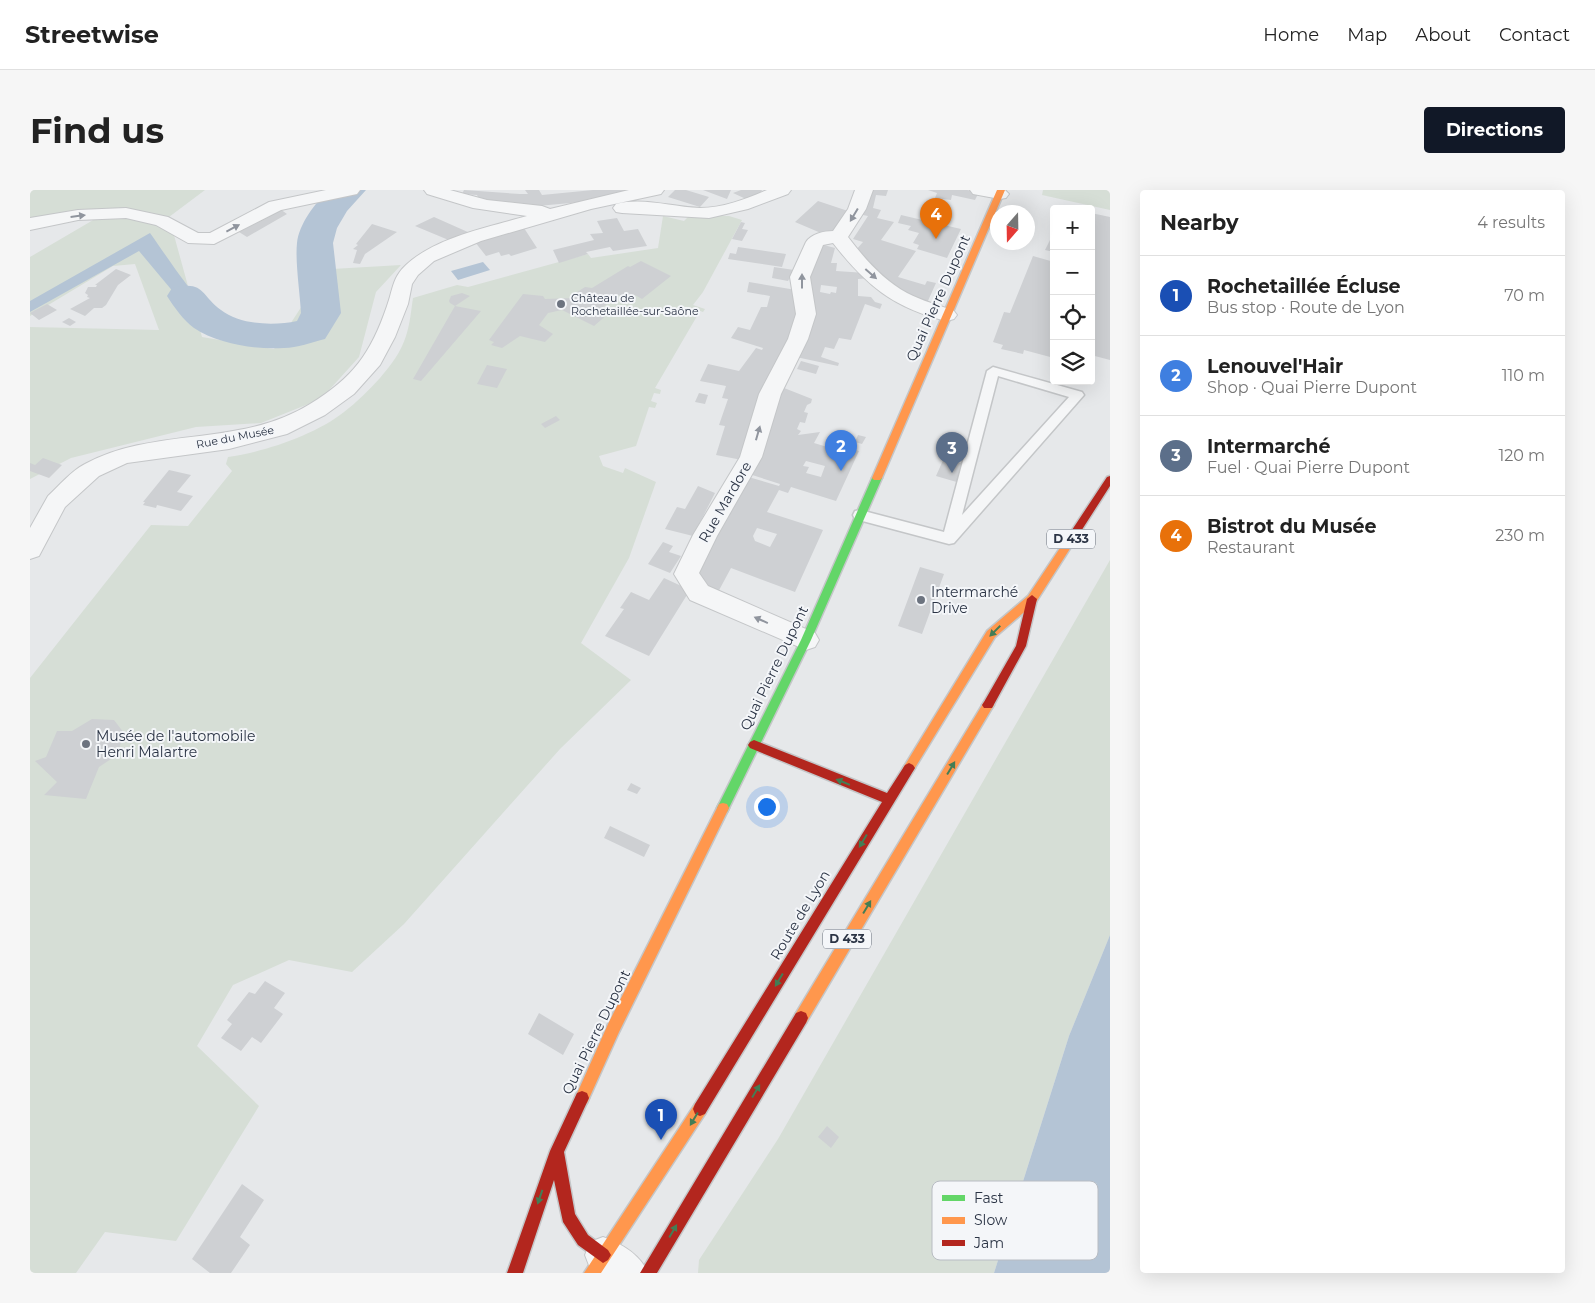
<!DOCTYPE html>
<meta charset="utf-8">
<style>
body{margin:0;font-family:Montserrat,sans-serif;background:#f6f6f6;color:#222}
.controls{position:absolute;right:15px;top:15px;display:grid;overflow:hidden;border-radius:5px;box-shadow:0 5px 20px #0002}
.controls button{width:45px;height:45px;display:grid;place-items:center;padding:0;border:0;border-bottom:1px solid #e0e0e0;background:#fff;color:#222;font:25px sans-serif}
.compass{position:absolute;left:960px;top:15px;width:45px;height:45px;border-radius:50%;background:#fff;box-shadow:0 5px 20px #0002;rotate:200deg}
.you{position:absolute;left:736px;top:616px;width:18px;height:18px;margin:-12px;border:4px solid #fff;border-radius:50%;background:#1a73e8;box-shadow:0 0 0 8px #1a73e833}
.badge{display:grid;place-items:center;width:32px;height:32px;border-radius:50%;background:#111827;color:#fff;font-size:16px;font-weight:700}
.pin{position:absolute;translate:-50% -41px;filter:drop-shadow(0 1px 2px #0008)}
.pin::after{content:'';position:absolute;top:26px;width:18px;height:15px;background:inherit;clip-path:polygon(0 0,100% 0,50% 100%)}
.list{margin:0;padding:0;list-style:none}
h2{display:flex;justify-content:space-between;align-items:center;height:65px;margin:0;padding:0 20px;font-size:21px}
h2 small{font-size:16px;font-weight:400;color:#767676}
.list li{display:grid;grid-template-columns:32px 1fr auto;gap:15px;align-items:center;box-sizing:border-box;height:80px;padding:0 20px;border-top:1px solid #e0e0e0}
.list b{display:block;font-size:19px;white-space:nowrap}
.list p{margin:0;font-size:16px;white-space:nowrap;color:#767676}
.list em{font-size:16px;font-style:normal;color:#767676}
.icon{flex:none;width:28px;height:28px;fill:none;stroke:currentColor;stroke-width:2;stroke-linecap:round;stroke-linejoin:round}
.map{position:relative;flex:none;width:1080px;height:1083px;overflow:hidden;border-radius:5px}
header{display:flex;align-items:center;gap:30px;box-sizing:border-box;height:70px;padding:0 25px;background:#fff;border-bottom:1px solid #e0e0e0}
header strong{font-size:24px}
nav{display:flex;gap:28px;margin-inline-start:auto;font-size:18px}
.intro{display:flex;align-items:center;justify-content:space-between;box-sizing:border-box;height:120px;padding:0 30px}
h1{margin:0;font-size:35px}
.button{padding:12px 22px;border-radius:5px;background:#111827;color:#fff;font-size:18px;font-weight:700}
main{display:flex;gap:30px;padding:0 30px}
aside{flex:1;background:#fff;border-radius:5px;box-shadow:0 5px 20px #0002}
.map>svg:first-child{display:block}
.green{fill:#d6ded6}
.water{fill:#b4c4d5}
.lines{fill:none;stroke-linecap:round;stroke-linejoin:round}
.river{fill:#b4c4d5;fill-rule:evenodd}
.building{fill:#ced0d3;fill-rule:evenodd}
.lane-casing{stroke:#c4c6c8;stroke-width:3}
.street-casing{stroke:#c4c6c8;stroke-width:2}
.fast-casing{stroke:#c4c6c8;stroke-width:3}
.slow-casing{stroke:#c4c6c8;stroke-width:3}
.jam-casing{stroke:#c4c6c8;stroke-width:3}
.lane{fill:#f5f6f7;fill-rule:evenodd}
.street{fill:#f5f6f7;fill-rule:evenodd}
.fast{fill:#63d668;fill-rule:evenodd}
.slow{fill:#ff974d;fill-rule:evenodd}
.jam{fill:#b3261e;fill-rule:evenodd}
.oneway{fill:#90959e}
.oneway2{fill:#447d55}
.poi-dot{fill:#6c737f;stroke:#f4f6f9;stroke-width:2}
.labels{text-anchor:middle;stroke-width:4;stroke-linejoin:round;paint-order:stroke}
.far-poi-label{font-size:11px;fill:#2b3445;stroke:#f4f6f9;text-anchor:start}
.far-street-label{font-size:11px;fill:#2b3445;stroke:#f4f6f9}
.shield{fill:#f4f6f9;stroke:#676e7b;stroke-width:1}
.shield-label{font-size:12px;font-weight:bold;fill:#2b3445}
.street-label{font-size:14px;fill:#2b3445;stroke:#f4f6f9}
.poi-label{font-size:14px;fill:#2b3445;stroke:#f4f6f9;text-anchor:start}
.key{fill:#f4f6f9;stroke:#b8bcc3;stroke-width:1}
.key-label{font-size:14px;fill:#2b3445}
</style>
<header>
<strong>Streetwise</strong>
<nav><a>Home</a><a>Map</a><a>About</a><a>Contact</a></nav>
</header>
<div class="intro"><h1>Find us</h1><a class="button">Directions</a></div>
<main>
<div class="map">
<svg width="1080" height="1083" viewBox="0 0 1080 1083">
<rect width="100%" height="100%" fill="#e6e8ea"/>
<path class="green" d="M0,0H175L139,27L172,147L244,159L279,105L302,79L371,75L346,102L329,167L291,209L231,233L166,237L41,268L0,289V137L129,140L105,74L83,76L0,126V67L82,19L43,21L0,30Z
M1013,0H1080V20L1012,5Z
M660,25L699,26L712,30L673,102L663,115L675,119L673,122L670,121L625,198L631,200L630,204L624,203L621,211L627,213L625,218L619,217L606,256L569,266L573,276L593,283L595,278L626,292L599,368L551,453L601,490L530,559L374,734L322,782L259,770L203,795L167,856L229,916L146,1051L75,1042L46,1083H0V488L121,335L158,336L202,281L196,274L198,267C234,262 285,245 314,222C327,212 339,200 350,188C361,175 371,162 376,146C380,134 381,121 383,108L427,95L438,97L558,64L561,68L628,58L633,26L654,31Z
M1080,370V745L1039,846L964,1083H668L669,1070L748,949Z"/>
<path class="water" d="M319,6L301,26L296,36L292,51L281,64L282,45L301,9Z
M120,43C139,69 171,122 200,135C205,138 213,139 219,140L211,151L184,145L171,135L109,61L0,122V111Z
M292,70C297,94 306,136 278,150C264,156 242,153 227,153L236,141C279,139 291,124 283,82Z
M453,72L460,80L428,90L421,81Z
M1080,745V1083H964L1039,846Z"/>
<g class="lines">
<path class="river" d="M299,0H336L317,21L307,38L303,53L311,123L295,149C282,152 267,158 254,158C226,160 188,154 164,138C154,131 144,117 137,106L142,98C175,90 170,105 191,120C210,135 244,136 267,131L271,123C270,104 265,71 267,53C269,34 285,13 299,0Z"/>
</g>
<path class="building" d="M434,0L490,4H498L495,0H509L512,5L563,0H603L552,12L496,17L450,11L447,5L432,4Z
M645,0H656L679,7L670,17L638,7Z
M673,0H701L697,9Z
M711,0H732L731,2L733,3L716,9L703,3Z
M838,0H858L856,6L846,5L843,18L851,20L847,28L864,32L851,50L886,61L868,87L895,95L897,91L906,93L897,113L869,101L844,80L826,60L833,52L823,49L838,26L828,24Z
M898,0H937L949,2L945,10L922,5L921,10L905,8L907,3Z
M788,11L821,22L814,32L798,46L765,32Z
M250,19L257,24L217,47L209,42Z
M1061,23L1080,27V170L1061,165Z
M871,25L931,39L917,68L887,59L889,55L883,53L889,43L878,40L881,36L868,33Z
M404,27L440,43L421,51L385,36Z
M587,28L594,41L608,39L617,56L583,61L580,57L556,62L558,64L529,73L523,60L564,50L560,44L573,43L567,31Z
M711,32L715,33L712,39L718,40L712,51L702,49Z
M342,34L367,42L335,64L330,74L323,73L327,60L323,59L328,55L326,54Z
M494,38L507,58L481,66L479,64L471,66L469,62L456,66L445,52Z
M1024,42V62L1015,60Z
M790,54L805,58L801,73H807L806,81L836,83L840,88L828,89V106L841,107L845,112L852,114L850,119L835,114L821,150L809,148L804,159L795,157L791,167L809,173L808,176L766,167L773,96ZM791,95L807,97L806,103L801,102L800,104L790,102Z
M708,57L756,64L752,77L698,69L700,63L706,64Z
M1003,66L1024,72V168L994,160L993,164L971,159L973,155L963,152L974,122L980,123Z
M611,71L641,86L612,109L605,105L601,107L594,108L589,105L570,119L579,123L564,136L532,120L518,123L509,135L523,144L515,152L490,146L472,158L461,155L464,152L459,150L493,104L513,106L515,109L544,108V104L555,97L562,98L598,76L600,77Z
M744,77L764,80L758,91L742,88Z
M86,79L101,85L88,95L76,115L72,118H64L55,126L40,119L60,108L57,107L58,105L55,103L58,97H66L67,95H65Z
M719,92L766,100L768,110L766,136L712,270L686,265L695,236L689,235L698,209L692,208L696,196L670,191L678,174L709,181L726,158L732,160L733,158L701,148L708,137L720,140L731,117H737L740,106L717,102Z
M432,103L440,106L425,116L420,113L419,111L421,106Z
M17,114L27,120L9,130L0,123Z
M425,116L451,121L391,191L383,189Z
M39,128L46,132L40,136L32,132Z
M771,171L789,176L786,184L767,179Z
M457,175L477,179L467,198L447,194Z
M749,196L782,209L781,213L777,215L774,222L778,223L775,233L770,232L767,239L771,241L768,245L790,242L784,253L804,259L806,254L829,261L806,311L761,297L758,303L749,300L737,322L793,340L765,402L701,378L687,404L680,401L662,379L715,286L749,296L750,294L716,283ZM776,271L795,276L791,287L776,283L779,277L773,276ZM727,338L747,344L740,357L725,351L723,346Z
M669,203L678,205L675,214L665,212Z
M526,226L530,230L515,238L511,234Z
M828,245L836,247L832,254L825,252Z
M13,268L32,275L19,288L0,281V273L5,275Z
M914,268L937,275L930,293L906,286Z
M139,280L161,285L147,302L163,306L151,321L127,315L126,318L113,315L115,312H113Z
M668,296L685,303L663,346L635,339L647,317L655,319Z
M633,352L643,356L639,362L651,366L640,383L618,374Z
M890,377L914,384L892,444L868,436Z
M634,388L660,400L619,466L575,446L594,419L590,418L601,402L619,410Z
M62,529L84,530L94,543L87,565L69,577L56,609L14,605L27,592L5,571L16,567L27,541H42Z
M601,593L611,598L607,604L597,600Z
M580,636L620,655L614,667L574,648Z
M235,791L255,803L244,818L253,824L231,853L222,847L211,861L191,848L202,834L197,830L219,802L225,804Z
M509,823L544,844L533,865L498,844Z
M797,936L809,947L801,958L788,947Z
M212,994L234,1010L210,1047L220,1055L201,1083H180L162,1069Z"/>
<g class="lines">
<defs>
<path id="lane" d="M963,177L1052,202L1054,205L924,353L919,354L825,329L823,325L825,321L830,320L914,342L957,181ZM968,186L1039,207L932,325Z"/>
<path id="street" d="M296,0H330L327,4L251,20L184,54L158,53L126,35L96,28L48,30L0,40V28L48,20L96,18L138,27L168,43H180L239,12Z
M394,0H420L457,10L512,16L520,19L599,0H634L631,4L561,19L451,51L404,71L388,85L382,94L378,114L365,147L350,175L324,204L295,225L257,244L199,259L97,273L69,286L35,317L9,366L0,369V338L18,306C29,296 41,281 55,274C125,236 209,258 280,214C323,188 341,163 357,116C363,100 362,88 376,75C406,47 459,37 497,26L443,18L397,4Z
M737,0H761L758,4L718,19L679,28L592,23L586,22L583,18L586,14C613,7 642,17 670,18C693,18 716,9 737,0Z
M825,0H843L836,19L818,47C834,68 853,90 877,103C892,111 909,115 924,121L927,125L924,129L917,131C863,118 836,95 803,53L793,55L780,87L786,124L778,149L751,204L732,267L687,346L669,383L678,396L785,443L789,450L785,457L776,460L660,410L644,384L663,345L710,267L729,204L758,149L766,124L760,87L776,52C781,44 794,41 803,41L818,19Z
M940,0H975L979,4L976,8L970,9L943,4Z
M573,1047C592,1054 610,1064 618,1083H567L560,1078L555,1065L560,1052Z"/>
<path id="fast" d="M847,285L852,288L781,450L697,622L693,623L689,622L687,618L771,450L842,288Z"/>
<path id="slow" d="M967,0H975L852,288L850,290H844L842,288Z
M1043,342L1048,346L1006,412L965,447L883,581L879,583L875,581L873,578L875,575L957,441L998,406L1040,343Z
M958,510L962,512L964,515L962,518L776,833L771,835L766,833L764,828L766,823L954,512Z
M693,613L697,614L699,618L589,842L557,913L552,915L547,913L545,908L579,832L689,614Z
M670,912L675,914L677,919L675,924L571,1083H554L665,914Z"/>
<path id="jam" d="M1080,286V296L1046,349H1040L1038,346L1040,343L1077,287Z
M1002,405L1007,409L996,456L962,518H954L952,515L954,512L986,456L997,409Z
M724,550L857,603L875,575L879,573L883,575L885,578L675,924L670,926L665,924L663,919L665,914L852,612L720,558L718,555L720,552Z
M771,821L776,823L778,828L776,833L627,1083H610L766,823Z
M552,901L557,903L559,908L534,962L545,1024L558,1045L578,1060L581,1065L578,1070L573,1073L548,1055L533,1032L524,990L493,1083H477L520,961L547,903Z"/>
</defs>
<use href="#lane" class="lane-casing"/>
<use href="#street" class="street-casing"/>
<use href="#fast" class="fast-casing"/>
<use href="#slow" class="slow-casing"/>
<use href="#jam" class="jam-casing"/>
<use href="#lane" class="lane"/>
<use href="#street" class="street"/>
<use href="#fast" class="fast"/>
<use href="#slow" class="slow"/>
<use href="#jam" class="jam"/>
</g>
<defs><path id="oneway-solid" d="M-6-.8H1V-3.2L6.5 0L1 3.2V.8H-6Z" transform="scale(1.25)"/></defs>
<g class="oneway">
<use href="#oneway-solid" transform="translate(824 25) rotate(121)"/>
<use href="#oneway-solid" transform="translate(48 26) rotate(-7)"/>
<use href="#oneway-solid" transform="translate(203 38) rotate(-28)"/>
<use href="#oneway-solid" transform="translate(841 84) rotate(41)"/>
<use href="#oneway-solid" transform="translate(772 91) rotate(-90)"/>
<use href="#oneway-solid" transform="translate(728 243) rotate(-74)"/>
<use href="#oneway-solid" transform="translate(731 430) rotate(-156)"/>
</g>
<g class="oneway2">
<use href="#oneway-solid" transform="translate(965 441) rotate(135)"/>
<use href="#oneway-solid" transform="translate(921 578) rotate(-59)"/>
<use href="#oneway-solid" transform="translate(813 592) rotate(-158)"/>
<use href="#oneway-solid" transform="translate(833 651) rotate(121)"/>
<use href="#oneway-solid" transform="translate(837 717) rotate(-59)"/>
<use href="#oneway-solid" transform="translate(749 790) rotate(121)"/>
<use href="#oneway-solid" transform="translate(726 901) rotate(-59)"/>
<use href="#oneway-solid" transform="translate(664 929) rotate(121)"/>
<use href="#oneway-solid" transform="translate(510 1007) rotate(109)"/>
<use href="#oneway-solid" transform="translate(643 1041) rotate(-60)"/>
</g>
<g class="poi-dot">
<circle cx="531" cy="114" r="5"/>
<circle cx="891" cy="410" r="5"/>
<circle cx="56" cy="554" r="5"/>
</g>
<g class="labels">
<g class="far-poi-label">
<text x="541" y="112">Château de<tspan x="541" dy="13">Rochetaillée-sur-Saône</tspan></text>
</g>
<g class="far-street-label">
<text transform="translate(205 247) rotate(-11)" y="4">Rue du Musée</text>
</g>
<g class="shield">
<rect x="1017" y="339.5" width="48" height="19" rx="4"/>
<rect x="793" y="739.5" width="48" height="19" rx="4"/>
</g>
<g class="shield-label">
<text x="1041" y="353">D 433</text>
<text x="817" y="753">D 433</text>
</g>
<g class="street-label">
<text transform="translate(908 108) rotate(-66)" y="5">Quai Pierre Dupont</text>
<text transform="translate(695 312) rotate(-60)" y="5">Rue Mardore</text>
<text transform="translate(744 478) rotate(-64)" y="5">Quai Pierre Dupont</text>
<text transform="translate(770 725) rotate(-59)" y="5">Route de Lyon</text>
<text transform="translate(566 842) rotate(-64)" y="5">Quai Pierre Dupont</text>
</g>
<g class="poi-label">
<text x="901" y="407">Intermarché<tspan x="901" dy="16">Drive</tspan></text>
<text x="66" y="551">Musée de l'automobile<tspan x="66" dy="16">Henri Malartre</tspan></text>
</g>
</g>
<rect x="902" y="991" width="166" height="79" rx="8" class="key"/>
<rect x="912" y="1005" width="23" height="6" fill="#63d668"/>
<rect x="912" y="1027" width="23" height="7" fill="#ff974d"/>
<rect x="912" y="1050" width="23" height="6" fill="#b3261e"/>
<g class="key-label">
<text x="944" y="1013">Fast</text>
<text x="944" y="1035">Slow</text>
<text x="944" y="1058">Jam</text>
</g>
</svg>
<div class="controls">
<button>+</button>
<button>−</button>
<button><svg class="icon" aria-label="locate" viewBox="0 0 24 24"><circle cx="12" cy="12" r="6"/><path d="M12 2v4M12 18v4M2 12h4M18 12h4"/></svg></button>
<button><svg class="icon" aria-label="layers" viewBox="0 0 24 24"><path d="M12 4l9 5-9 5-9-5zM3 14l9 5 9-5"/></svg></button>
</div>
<svg class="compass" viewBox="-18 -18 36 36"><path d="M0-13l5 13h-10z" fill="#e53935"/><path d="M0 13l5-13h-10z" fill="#767676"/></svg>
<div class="you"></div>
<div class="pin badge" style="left:631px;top:950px;background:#1a4fb4">1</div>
<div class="pin badge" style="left:811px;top:281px;background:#3f7fe0">2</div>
<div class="pin badge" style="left:922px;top:283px;background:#5c6f8a">3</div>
<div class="pin badge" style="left:906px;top:49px;background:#e8710a">4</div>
</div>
<aside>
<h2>Nearby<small>4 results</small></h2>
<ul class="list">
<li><span class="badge" style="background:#1a4fb4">1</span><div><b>Rochetaillée Écluse</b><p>Bus stop · Route de Lyon</p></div><em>70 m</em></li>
<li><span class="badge" style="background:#3f7fe0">2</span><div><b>Lenouvel'Hair</b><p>Shop · Quai Pierre Dupont</p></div><em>110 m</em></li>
<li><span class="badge" style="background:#5c6f8a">3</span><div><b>Intermarché</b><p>Fuel · Quai Pierre Dupont</p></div><em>120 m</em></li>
<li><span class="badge" style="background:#e8710a">4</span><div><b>Bistrot du Musée</b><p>Restaurant</p></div><em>230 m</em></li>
</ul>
</aside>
</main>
